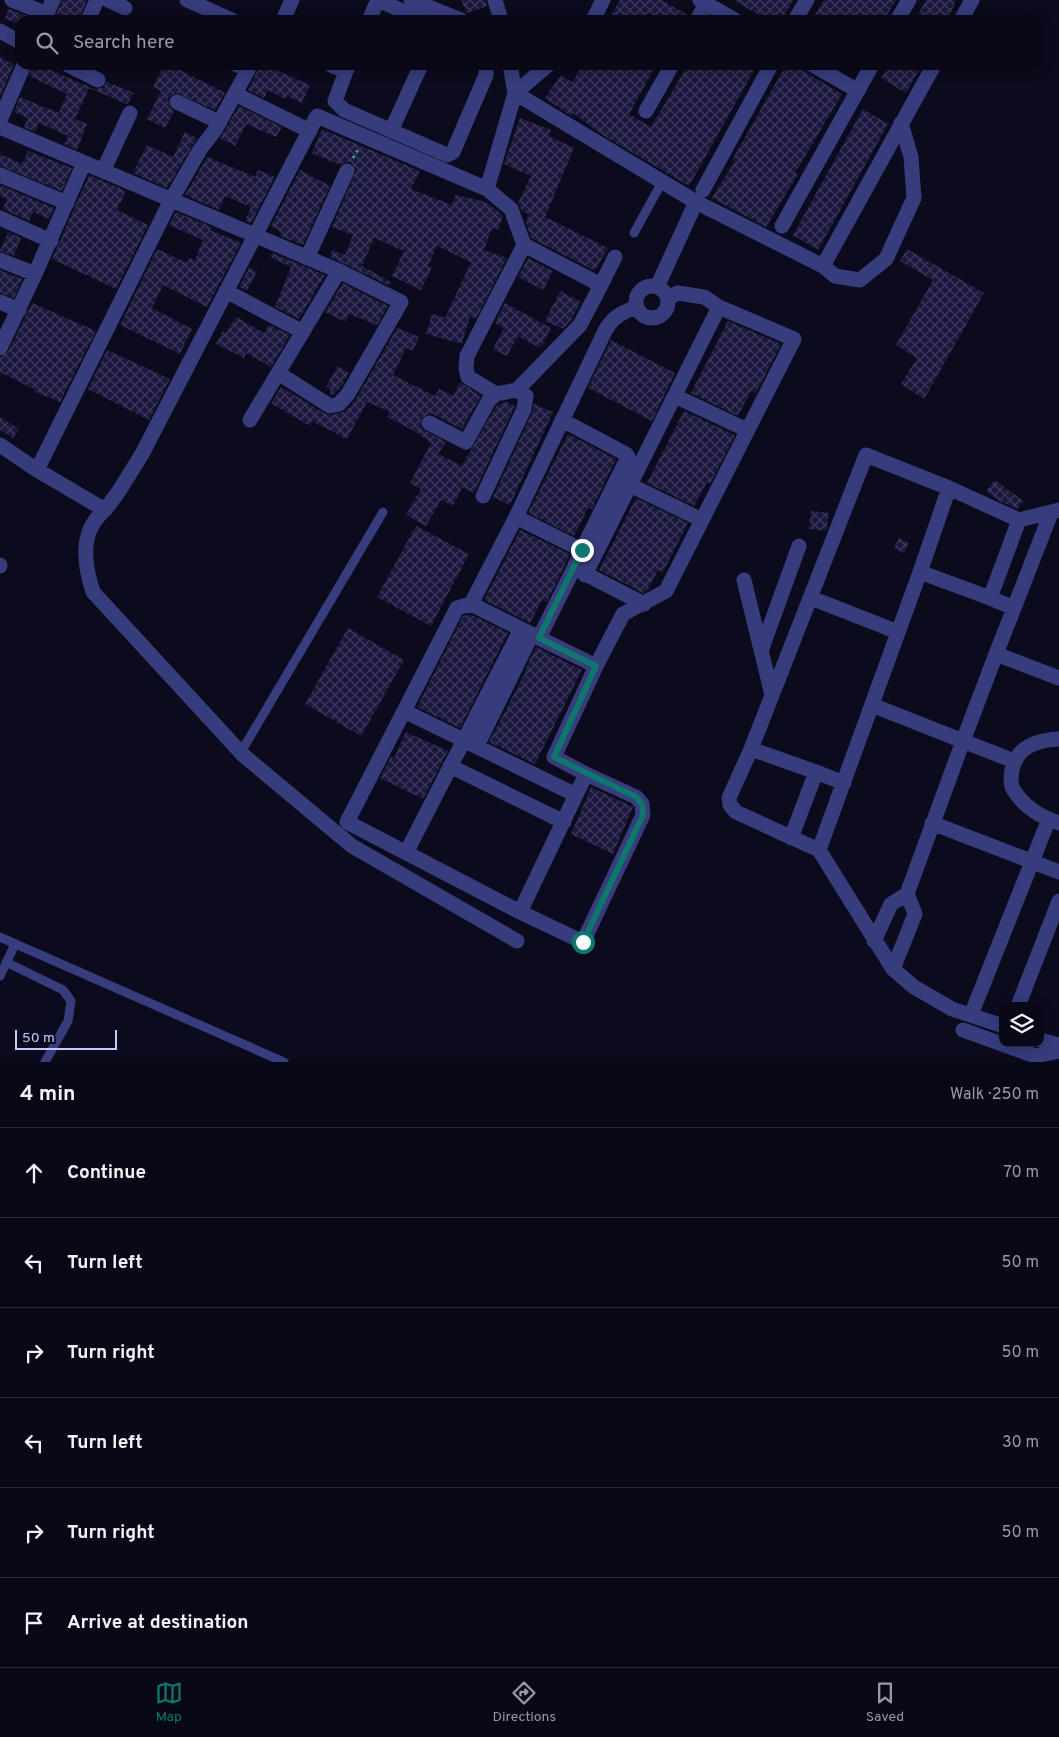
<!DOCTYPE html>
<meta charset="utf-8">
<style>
body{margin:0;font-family:Overpass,sans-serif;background:#12111f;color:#f1f3f6}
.controls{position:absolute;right:15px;bottom:15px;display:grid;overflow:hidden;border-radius:10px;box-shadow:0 2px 12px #0003}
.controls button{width:45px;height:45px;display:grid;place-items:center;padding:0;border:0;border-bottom:1px solid #292935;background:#090816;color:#f1f3f6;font:25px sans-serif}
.scale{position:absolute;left:15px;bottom:12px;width:102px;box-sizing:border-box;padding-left:5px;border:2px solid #c7c8ff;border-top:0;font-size:14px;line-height:18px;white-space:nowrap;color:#c7c8ff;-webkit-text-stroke:4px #0c0b1d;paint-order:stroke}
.stop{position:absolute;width:15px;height:15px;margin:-11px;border:4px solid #0f766e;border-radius:50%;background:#fff}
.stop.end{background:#0f766e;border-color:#fff;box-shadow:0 1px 5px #0008}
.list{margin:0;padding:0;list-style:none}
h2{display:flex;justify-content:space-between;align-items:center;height:65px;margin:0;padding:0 20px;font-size:21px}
h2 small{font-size:16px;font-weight:400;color:#999aa1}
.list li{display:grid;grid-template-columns:32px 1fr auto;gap:15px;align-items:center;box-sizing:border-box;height:90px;padding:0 20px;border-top:1px solid #292935}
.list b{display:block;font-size:19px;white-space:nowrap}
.list em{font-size:16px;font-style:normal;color:#999aa1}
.icon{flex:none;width:28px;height:28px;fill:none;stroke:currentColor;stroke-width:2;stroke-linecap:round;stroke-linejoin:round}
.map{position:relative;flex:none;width:1059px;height:1062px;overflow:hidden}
.search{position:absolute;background:#090816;box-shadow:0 2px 12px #0003;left:15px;right:15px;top:15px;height:55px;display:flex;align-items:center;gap:12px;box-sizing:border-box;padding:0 18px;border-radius:15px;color:#999aa1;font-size:19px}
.sheet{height:605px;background:#090816}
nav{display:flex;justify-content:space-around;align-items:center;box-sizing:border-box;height:70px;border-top:1px solid #292935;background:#090816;font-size:14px;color:#999aa1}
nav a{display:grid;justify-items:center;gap:2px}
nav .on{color:#0f766e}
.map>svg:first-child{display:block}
.building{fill:url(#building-cross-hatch)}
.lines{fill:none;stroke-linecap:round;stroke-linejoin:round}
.path{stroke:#2dae96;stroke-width:2.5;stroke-dasharray:2.5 4;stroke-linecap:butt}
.lane{stroke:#363c7c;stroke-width:9}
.street{stroke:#363c7c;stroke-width:15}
.route{stroke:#0f766e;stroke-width:6}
</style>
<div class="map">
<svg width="1059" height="1062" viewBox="0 0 1059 1062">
<defs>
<pattern id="building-cross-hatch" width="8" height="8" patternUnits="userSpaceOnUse" patternTransform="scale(1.25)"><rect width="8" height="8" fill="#1b183e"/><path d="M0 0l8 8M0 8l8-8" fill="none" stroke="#3b385b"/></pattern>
</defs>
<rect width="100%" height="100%" fill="#0c0b1d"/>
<path class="building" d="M62,0H87L79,20L55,18Z
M461,0H486L487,6L467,13Z
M620,0H662L689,16L688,20H659L648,13L642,20H608Z
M734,0H793L782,20H767Z
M824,0H896L884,20H812Z
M926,0H956L948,20H915Z
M9,9L35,19V20H20V25L5,18Z
M0,57L14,64L0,97Z
M33,65H47L46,68L94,89L103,88L107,82L134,93L127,104L89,88L75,119L87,124L77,150L64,144L68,136L39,123L35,132L24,127L28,118L14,112L20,97L59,113L67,94L29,76Z
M164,65H170L225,93L215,110L176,93L168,98L169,107L174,111L165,128L147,119L161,91L153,87Z
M260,65H281L278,71L310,85L302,103L287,96L285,99L268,90L264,98L248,90Z
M583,65H656L629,114L651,127L688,65H757L689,186L601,134L573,113L571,116L545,98L561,75L572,82Z
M786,65H793L842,94L795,173L798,174L766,227L712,198L735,161L732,160Z
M889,65H922L906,93L881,78Z
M239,106L282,127L276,137L246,124L235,146L220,138Z
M863,109L888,124L818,250L793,235Z
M520,118L551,130L549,136L574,148L545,217L608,248L595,271L531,238L526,222L529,214L522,211L518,203L531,176L504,164Z
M322,129L420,171L411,189L452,205L455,195L486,202L503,215L498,230L492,228L484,250L507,258L476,319L470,316L462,344L426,334L432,314L445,318L471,262L437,246L428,266L432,267L421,290L392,276L404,251L374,238L362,266L391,282L390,286L330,257L332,250L345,255L353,235L332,227L356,171L350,162H346L340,165L312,153Z
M185,132L197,138L167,188L133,173L147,145L173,157Z
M28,151L72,168L62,191L0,166V154L22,164Z
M207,157L255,177L258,170L275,177L251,223L245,221L251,207L225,196L219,210L185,195Z
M300,170L330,186L303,245L280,236L281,232L271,226Z
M89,175L126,191L117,210L148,225L116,289L52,259Z
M0,185L54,208L49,219L33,212L29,221L3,209L7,199L0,196Z
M176,212L212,227L210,230L241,243L207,307L163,285L152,308L192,329L180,354L120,325L157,249L187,263L190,258L195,260L203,240L169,225Z
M8,232L21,238L14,256L0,251Z
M907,249L984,293L924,399L901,384L917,358L896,345L933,280L900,261Z
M272,253L325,275L299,319L275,307L291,267L270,257Z
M528,258L553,271L543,290L518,277Z
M249,268L257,271L247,291L239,287Z
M0,270L22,279L14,298L0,293Z
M343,283L388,306L377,325L349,314L345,322L325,312Z
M560,291L581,302L571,320L563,329L545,321Z
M32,303L96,331L60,402L33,391L34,389L0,372V357L8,352Z
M505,303L551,328L540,348L518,336L507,356L493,349L504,328L495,323Z
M236,317L264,333L269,325L290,335L271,367L246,353L244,358L216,344L223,331L226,333Z
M728,321L781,344L756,393L751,391L738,416L691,393Z
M397,328L419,337L413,351L406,348L393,375L435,396L439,389L453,396L460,382L481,396L462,429L433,414H428L421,418V428L446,442L438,454L462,466L496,406L506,402L515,406L474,493L462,487L453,506L441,500L426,526L406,515L421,489L410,483L431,443L416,432L387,417L390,412L367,402L347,439L312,421L310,426L301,421L271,403L281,387L326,414L332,415L346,411L356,399Z
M611,340L675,373L652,421L588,388Z
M107,350L170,379L149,420L88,389Z
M338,366L349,373L340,388L332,396L329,394L331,390L326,386Z
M534,404L553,412L510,505L493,497L532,413Z
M684,411L735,435L710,484L707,482L694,506L647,483Z
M0,417L19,429L13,438L0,430Z
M568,434L616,459L592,509L588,508L574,536L528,513Z
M995,480L1023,501L1018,509L999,501L986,491Z
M636,498L688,523L663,572L658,570L648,590L643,593L599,570Z
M811,511L829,513L826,531L809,529Z
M416,526L469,554L431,626L377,597Z
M520,530L570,554L547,602L542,600L530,623L484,600Z
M899,538L909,543L904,553L894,548Z
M470,614L508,633L460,728L417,707L463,616Z
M348,628L404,660L361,736L305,704Z
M536,647L582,670L535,764L489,742L525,673L524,672Z
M406,732L448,751L423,799L380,778L391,757L394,758Z
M591,787L633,807L613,854L571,834Z"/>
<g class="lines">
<path class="path" d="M353,158L359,148"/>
<path class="lane" d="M634,233L662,182
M241,752L383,512
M0,937L284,1062
M6,962L63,990L71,1001L68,1021L45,1062
M0,976L15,944"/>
<path class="street" d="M12,0L47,14
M108,0L125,8
M187,0L232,20
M378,0L422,20
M411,0L461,20
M495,0L501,20
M700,0L735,20
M44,20L53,0
M88,20L97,0
M283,20L292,0
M369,20L378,0
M593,20L603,0
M697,20L708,0
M795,20L807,0
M897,20L909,0
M961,20L972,0
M0,31L20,42
M68,65L98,80
M331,65L346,71L349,65
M548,65L515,93L696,202L823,266
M813,65L858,91
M346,71L335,101L344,110L447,155L453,152L486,75V65
M235,94L310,131
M177,102L219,122
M646,111L672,65
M0,120L24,65
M901,123L911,157L914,198L886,259L860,280L835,276L823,266L934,65
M0,127L339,271L401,302L348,394L339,404L330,406L278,373
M391,131L421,65
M103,171L130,113
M0,175L67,203
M487,189L515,93L510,65
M703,190L771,65
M0,218L51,241
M782,226L872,65
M307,258L347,171
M0,260L35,274
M601,285L615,257
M636 302a16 16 0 1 1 32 0a16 16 0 1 1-32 0Z
M657,287L696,202
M226,291L303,332
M0,302L19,310
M0,348L35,274L84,163
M675,396L747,430
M250,420L339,271
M562,420L626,454L628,457L582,550
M429,423L466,442L489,400L496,394L517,390L580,325L601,285L524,245
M0,445L37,470L105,510C79,531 84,564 93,592L243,755L352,846L517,941
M37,470L171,200L201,148L215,130L248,70L237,65
M630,485L702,520
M949,488L866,455L751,749L729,798L730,805L736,812L819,850L893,969L914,987L952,1009L1003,1026
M483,496L524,409L526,396L517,390
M105,510L119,491L142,454L317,116L487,189L511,209L524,245L467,356L466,368L468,377L496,394
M516,517L582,550L574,568L644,604
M1019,520L949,488L920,572L990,598L1019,520L1059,510
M0,565V566
M585,575L719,307
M744,580L772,695
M811,598L898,632
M990,598L1014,608L996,654
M471,604L521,629
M1014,608L1051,513
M539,638L596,666L623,614L666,591L794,339L719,307L704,297L678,293L668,298
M761,651L799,546
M872,705L963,741L996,654L1059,678
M404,711L576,795
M1059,739C1037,740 1017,746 1012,770C1011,776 1010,784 1013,789C1023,806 1041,817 1059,823
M477,746L532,634
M751,749L816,772
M450,766L564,822
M586,774L636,797L642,804L643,815L583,942L520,912L347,822L457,608L471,604L516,517L606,329C614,316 623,312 637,307
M932,823L1059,872
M791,838L816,772L844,783
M819,850L920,572
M406,853L521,629L539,638L574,568
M520,912L586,774L554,757L596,666
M874,941L891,904L907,894L963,741L1014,761
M893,969L915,914L907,894
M1018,1006L1059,901
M971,1015L1049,819
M963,1030L1035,1056L1059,1051
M1040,1040L1059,1045"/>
</g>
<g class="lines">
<path class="route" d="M582,550L539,638L596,666L554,757L636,797L642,804L643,815L583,942"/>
</g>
</svg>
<div class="controls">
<button><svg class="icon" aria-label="layers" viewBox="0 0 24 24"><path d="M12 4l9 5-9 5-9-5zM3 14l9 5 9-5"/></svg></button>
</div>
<div class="scale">50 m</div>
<div class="stop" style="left:583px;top:942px"></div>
<div class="stop end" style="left:582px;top:550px"></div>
<div class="search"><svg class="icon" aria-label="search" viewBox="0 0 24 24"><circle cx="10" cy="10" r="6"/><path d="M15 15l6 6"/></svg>Search here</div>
</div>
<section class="sheet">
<h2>4 min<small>Walk · 250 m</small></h2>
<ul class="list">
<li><svg class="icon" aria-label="ahead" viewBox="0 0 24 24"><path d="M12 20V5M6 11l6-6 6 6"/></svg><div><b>Continue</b></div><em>70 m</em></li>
<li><svg class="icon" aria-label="left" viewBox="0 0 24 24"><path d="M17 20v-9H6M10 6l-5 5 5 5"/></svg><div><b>Turn left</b></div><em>50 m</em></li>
<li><svg class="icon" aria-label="right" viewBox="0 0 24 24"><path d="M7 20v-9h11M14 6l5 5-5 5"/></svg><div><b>Turn right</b></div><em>50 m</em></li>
<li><svg class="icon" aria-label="left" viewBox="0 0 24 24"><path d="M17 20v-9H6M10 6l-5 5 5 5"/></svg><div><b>Turn left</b></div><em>30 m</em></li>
<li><svg class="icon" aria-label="right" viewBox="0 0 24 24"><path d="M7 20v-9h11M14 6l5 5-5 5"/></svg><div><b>Turn right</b></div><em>50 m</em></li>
<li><svg class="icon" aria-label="arrive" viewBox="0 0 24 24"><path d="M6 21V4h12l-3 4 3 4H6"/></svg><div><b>Arrive at destination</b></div></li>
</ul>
</section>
<nav>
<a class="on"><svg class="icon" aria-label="map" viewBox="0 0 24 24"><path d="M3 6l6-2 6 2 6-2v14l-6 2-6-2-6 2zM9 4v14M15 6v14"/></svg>Map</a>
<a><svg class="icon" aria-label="directions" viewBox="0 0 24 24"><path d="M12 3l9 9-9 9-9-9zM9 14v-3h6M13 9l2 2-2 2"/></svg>Directions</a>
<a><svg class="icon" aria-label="saved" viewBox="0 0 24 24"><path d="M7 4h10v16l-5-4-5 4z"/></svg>Saved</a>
</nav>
